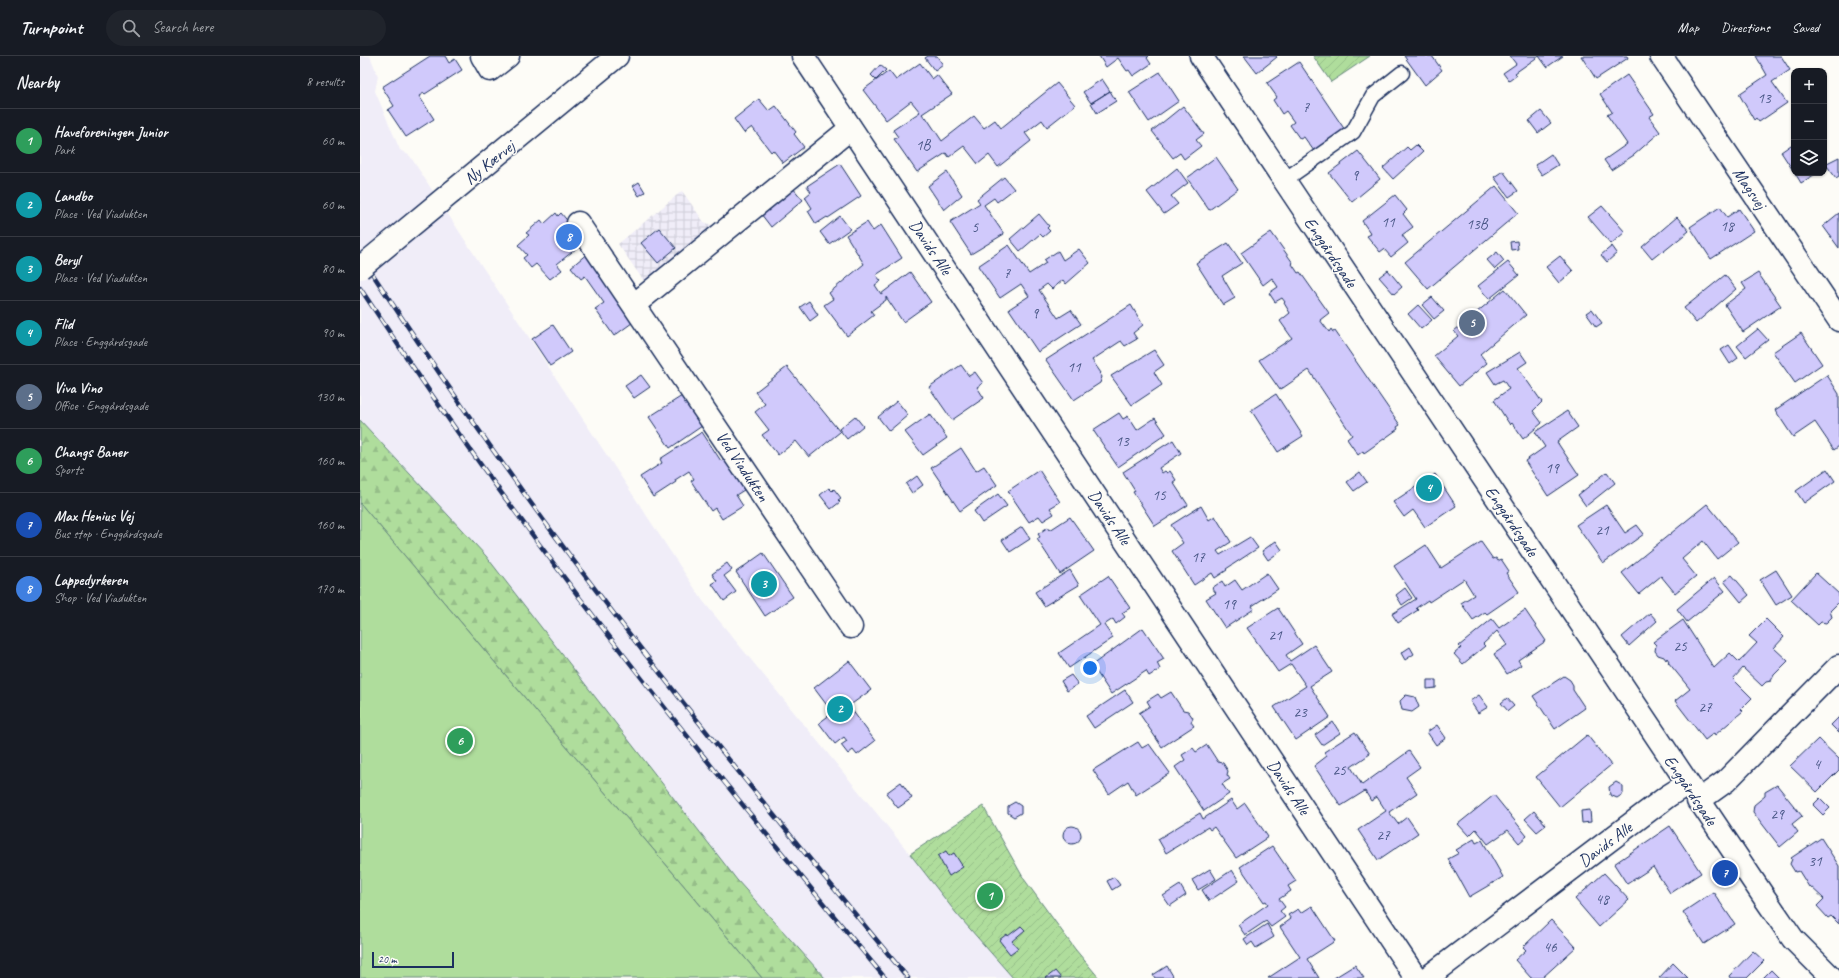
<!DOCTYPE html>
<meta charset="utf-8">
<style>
body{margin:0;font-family:Caveat,sans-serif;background:#20242c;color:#f1f3f6}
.controls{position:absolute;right:12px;top:12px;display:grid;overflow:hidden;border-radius:8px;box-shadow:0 1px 3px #0004}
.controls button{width:36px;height:36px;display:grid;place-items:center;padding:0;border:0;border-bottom:1px solid #363941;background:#171b24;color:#f1f3f6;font:20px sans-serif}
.scale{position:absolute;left:12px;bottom:10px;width:82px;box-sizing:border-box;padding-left:4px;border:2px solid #1b2f5e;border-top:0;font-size:11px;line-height:14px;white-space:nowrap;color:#1b2f5e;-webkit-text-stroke:3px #fdfcf7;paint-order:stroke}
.you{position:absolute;left:730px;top:612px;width:14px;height:14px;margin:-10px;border:3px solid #fff;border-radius:50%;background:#1a73e8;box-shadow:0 0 0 6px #1a73e833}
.badge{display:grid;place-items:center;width:26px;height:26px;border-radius:50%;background:#919bb2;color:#fff;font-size:13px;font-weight:700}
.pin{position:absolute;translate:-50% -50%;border:2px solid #fff;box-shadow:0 1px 4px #0006}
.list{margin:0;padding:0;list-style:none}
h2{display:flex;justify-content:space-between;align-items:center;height:52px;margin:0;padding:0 16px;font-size:17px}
h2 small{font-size:13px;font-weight:400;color:#9ea1a6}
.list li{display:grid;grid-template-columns:26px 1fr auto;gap:12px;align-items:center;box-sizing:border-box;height:64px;padding:0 16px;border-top:1px solid #363941}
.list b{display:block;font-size:15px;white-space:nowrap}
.list p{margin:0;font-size:13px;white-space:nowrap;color:#9ea1a6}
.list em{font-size:13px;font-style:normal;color:#9ea1a6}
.icon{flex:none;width:22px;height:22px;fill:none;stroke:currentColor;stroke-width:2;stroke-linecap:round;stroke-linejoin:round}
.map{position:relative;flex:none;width:1479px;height:922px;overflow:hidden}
header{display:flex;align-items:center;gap:24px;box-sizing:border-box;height:56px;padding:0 20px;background:#171b24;border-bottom:1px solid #363941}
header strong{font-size:19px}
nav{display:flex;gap:22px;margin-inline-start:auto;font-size:14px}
.search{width:280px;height:36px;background:#20242c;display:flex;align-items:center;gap:10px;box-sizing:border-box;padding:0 14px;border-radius:22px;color:#9ea1a6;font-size:15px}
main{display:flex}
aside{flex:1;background:#171b24}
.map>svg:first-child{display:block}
.built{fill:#f0edf8}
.industrial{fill:url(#industrial-grid)}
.forest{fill:url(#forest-firs);stroke:#65867d}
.garden{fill:url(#garden-furrows);stroke:#65867d}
.pitch{fill:#afdd9c;stroke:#65867d}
.building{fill:#d0c9fb;stroke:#1b2f5e}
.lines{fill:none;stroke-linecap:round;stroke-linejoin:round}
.lane-casing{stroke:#1b2f5e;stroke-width:17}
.street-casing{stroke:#1b2f5e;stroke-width:25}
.secondary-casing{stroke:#1b2f5e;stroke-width:25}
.lane{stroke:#fdfcf7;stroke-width:14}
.street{stroke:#fdfcf7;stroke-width:22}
.secondary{stroke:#fdfcf7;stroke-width:22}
.rail-casing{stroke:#1b2f5e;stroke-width:4.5}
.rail{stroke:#fdfcf7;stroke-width:3;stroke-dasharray:9;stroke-linecap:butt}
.secondary-bridge-casing{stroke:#1b2f5e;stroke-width:25;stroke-linecap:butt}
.secondary-bridge{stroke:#fdfcf7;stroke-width:22}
.labels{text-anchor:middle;stroke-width:3;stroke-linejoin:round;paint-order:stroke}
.number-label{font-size:15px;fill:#485685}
.street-label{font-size:17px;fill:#1b2f5e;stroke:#fdfcf7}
</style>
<header>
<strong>Turnpoint</strong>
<div class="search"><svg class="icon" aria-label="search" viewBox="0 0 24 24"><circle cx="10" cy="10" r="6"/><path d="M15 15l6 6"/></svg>Search here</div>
<nav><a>Map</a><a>Directions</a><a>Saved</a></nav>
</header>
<main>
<aside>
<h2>Nearby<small>8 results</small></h2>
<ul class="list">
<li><span class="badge" style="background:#2e9e5b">1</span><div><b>Haveforeningen Junior</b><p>Park</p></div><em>60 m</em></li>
<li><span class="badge" style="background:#0f9aa8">2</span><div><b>Landbo</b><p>Place · Ved Viadukten</p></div><em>60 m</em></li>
<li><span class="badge" style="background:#0f9aa8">3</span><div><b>Beryl</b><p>Place · Ved Viadukten</p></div><em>80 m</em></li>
<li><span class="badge" style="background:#0f9aa8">4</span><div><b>Flid</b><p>Place · Enggårdsgade</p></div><em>90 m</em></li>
<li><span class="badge" style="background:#5c6f8a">5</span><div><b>Viva Vino</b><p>Office · Enggårdsgade</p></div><em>130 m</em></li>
<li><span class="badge" style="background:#2e9e5b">6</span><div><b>Changs Baner</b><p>Sports</p></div><em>160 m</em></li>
<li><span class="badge" style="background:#1a4fb4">7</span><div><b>Max Henius Vej</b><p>Bus stop · Enggårdsgade</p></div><em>160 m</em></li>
<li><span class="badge" style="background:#3f7fe0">8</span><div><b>Lappedyrkeren</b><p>Shop · Ved Viadukten</p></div><em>170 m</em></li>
</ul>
</aside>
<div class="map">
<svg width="1479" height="922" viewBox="0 0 1479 922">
<defs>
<pattern id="industrial-grid" width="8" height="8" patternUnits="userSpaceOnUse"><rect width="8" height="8" fill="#f0edf8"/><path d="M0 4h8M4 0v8" fill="none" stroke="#cdccd7"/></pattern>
<pattern id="forest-firs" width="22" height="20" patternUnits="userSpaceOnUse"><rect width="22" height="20" fill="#afdd9c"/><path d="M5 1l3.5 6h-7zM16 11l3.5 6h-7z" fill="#96be89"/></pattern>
<pattern id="garden-furrows" width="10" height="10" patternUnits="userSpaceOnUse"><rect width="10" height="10" fill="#afdd9c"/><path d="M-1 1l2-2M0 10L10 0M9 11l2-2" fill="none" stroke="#96be89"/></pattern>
</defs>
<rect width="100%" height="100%" fill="#fdfcf7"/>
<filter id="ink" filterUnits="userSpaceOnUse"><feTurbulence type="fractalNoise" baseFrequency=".025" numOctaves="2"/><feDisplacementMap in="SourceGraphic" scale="8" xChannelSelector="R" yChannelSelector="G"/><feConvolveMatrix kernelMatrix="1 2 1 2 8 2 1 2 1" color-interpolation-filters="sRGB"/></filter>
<g filter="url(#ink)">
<path class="built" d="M0,0H10L18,20L15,35L40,94L50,100L110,192L343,545L550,798L596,857L653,922H465L377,824L126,500L0,364Z"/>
<path class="industrial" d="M322,135L344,166L359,172L288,231L258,188Z"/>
<path class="forest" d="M0,364L126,500L377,824L465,922H402L0,447Z"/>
<path class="garden" d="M953,0H1010L971,26Z
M623,750L664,823L715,893L739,922H653L596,857L550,798Z"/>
<path class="pitch" d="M0,447L402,922H0Z"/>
<path class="building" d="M70,0H85L89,7L95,3L102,14L65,38L64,37L59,40L74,63L46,81L28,54L34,50L22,31Z
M568,0H577L583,9L575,15L565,2Z
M739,0H789L787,2L791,8L773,20L769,14L767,15L758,2L746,11Z
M884,0H916L917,1L897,17Z
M1044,0H1072L1082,14L1065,29Z
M1150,0H1203L1187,11L1179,0L1155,17L1157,19L1149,25L1143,17L1156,8Z
M1221,0H1267L1268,2L1236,23Z
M1396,0H1421L1430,14L1412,26L1427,47L1399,66L1396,62L1394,64L1379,38L1407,19Z
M939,6L985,74L954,95L944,81L940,83L930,69L934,66L926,55L922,58L913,44L917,41L907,27Z
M560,7L572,23L577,19L592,38L562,58L565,62L566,61L582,85L614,60L624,72L635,64L641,72L697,27L715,49L687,71L682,64L665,77L671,85L638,111L629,99L618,108L604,90L589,101L586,97L557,116L534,83L538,81L533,74L560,56L551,45L526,64L503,34L529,15L536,24Z
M520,9L526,14L516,24L511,19Z
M800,16L819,45L789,66L769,36Z
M1267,19L1294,58L1289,61L1300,76L1274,99L1251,114L1244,104L1267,88L1247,59L1252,56L1240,38Z
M742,23L750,35L731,47L723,36Z
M750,35L756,45L737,57L731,47Z
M399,43L409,55L416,50L436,76L434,78L444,91L423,107L413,94L411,96L392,71L384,77L374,63Z
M823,50L844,78L836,84L841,90L824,103L820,97L813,102L792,75Z
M1181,55L1191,67L1178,77L1169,65Z
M1434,87V116L1421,96Z
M1056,89L1063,96L1033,123L1023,112L1047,91L1050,94Z
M998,95L1020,123L992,146L969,117Z
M1191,98L1198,109L1182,119L1175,109Z
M856,101L878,133L849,154L827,122Z
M1479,101V120L1476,122L1467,110L1464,112V102L1467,107Z
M480,108L501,140L468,162L467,161L456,168L448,155L452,152L445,141L451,136L447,130Z
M817,112L828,127L811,140L818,148L804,158L787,136Z
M1143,115L1158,135L1149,141L1134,121Z
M587,116L602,139L584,154L568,130Z
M1435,117H1457L1441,127Z
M644,121L654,133L637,146L634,142L624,149L644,178L611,198L590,166L620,147L617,143Z
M279,126L285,136L279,140L273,130Z
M1136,130L1158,157L1068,233L1045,206Z
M432,131L443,144L411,171L401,158Z
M1035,139L1047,154L1043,158L1053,171L1042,179L1048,187L1031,201L1024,193L1020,196L1007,180L1011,178L1002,165Z
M1242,150L1265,176L1251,188L1228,161Z
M1360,151L1367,161L1379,153L1394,175L1351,203L1330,171Z
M196,157L198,160L201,157L210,168L206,170L222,188L197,208L202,214L190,223L176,208L171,212L163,202L167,199L158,189L169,179L166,177L181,164L184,168Z
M1479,157V192L1463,170Z
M679,158L689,170L687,172L690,175L683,181L680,178L660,195L650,183Z
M480,160L490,173L469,188L460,176Z
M1317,161L1329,175L1303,196L1302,195L1292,203L1282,191Z
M507,166L513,175L521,169L542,202L516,219L521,225L515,229L521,238L550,216L571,246L543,266L526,241V244L511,255L514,259L487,280L464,249L473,243L469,237L504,208L486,179Z
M299,172L316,192L298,207L281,187Z
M911,176L933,207L932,208L938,217L940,216L969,257L960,264L969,276L971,273L973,276L975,275L1040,369L1037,371L1038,373L1004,397L1003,395L998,399L987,383L992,379L949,314L920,334L899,304L932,282L920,265L930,257L924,247L925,246L922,242L915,246L909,237L918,231L912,222L903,229L881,197Z
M1157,185L1158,193L1151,194L1150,186Z
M868,187L882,207L862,220L875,242L863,249L836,207Z
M649,189L669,218L686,207L684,204L698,195L703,204L719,193L730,207L706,228L703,224L692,233L687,228L679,234L698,262L711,254L721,268L678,296L649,253L669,240L661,228L640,242L618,210Z
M1252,190L1257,197L1247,206L1241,199Z
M1137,196L1144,205L1135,213L1127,204Z
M228,197L276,264L254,280L235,253L244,247L225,220L221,223L211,211Z
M1200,200L1213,215L1199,227L1186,211Z
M1148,206L1159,219L1129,243L1118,230Z
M1028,214L1042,231L1034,238L1019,221Z
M1398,217L1421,250L1383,276L1365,249L1386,233L1382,227Z
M1365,219L1376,233L1336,267L1324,252Z
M1145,233L1166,259L1120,298L1127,307L1099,330L1074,300L1098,280L1094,275Z
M1072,241L1084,255L1074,263L1062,249Z
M449,245L458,259L450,265L440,251Z
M771,249L783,269L773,277L777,283L765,290L761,285L732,304L741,317L740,318L742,321L740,327L714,344L686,304Z
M1058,249L1072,264L1061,273L1048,258Z
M1232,253L1242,267L1236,271L1226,257Z
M193,269L211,296L190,310L172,283Z
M1398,273L1408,284L1386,301L1377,290Z
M1441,277L1462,308L1435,327L1413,296Z
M1369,289L1378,302L1370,308L1361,294Z
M794,294L804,309L794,316L802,329L772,349L751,320Z
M1160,296L1167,306L1158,312L1182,346L1173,355L1182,367L1163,383L1152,367L1150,369L1134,344L1149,333L1143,324L1135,328L1127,316Z
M601,309L609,320L615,316L623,327L617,331L624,342L592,364L569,331Z
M427,311L480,376L449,401L436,385L418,399L402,379L409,374L395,356L405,348L395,336Z
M281,319L290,331L274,342L265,330Z
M1467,319L1479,338V390L1474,394L1455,366L1433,381L1415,354Z
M916,338L943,380L918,396L891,354Z
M322,340L342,370L310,392L289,361Z
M537,345L548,359L529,375L518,361Z
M1207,355L1218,371L1197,386L1219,419L1188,440L1165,405L1185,391L1175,376Z
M759,357L763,363L768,360L777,374L795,362L806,378L758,411L733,374Z
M570,358L587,382L563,399L545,376Z
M495,360L503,370L487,383L479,373Z
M342,376L361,405L364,403L384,434L376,439L383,450L362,463L355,452L351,455L331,425L334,423L329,415L315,424L316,426L293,441L280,421L302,407L300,403Z
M813,384L821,397L799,412L802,417L805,415L807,417L810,415L816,424L813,426L828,449L795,470L773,436L775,435L763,416Z
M601,392L616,415L624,410L637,429L600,455L571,412Z
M1467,413L1475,425L1444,447L1436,435Z
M679,414L700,446L690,452L694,458L683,465L679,460L669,466L648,435Z
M1000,416L1007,426L994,435L987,426Z
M1247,416L1255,427L1226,450L1218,439Z
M1075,418L1096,450L1065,471L1053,454L1044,461L1033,446Z
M557,420L563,429L552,437L546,428Z
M469,432L472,435L474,433L481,442L478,444L480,446L471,453L460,439Z
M638,438L647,450L622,467L614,455Z
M1347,448L1378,486L1357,503L1343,485L1322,503L1336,520L1315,537L1301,520L1279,538L1262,517Z
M1246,449L1265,477L1277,469L1284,478L1243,507L1216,469Z
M841,450L849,464L855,460L871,486L857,495L860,499L890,481L898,492L866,513L867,514L855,522L852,517L834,529L812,495L823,487L811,469Z
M710,461L734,495L700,518L677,483L680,481L678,478L688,471L690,474Z
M662,471L670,483L650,496L642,484Z
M916,485L922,494L908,504L902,495Z
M1121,486L1133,503L1136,502L1138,505L1141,503L1149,515L1146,517L1159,536L1127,558L1125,556L1113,564L1101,547L1114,539L1104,523L1069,546L1068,544L1056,552L1058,554L1038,567L1032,558L1056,543L1034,510L1066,489L1081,512Z
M403,497L433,541L405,560L376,516Z
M367,507L372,514L364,520L376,536L364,545L352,528L357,525L352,518Z
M710,514L719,529L684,550L675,536Z
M1416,514L1432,539L1416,549L1400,524Z
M907,517L918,533L892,550L894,553L865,572L846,543L856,537L852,532L862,525L865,531L875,524L882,534Z
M1456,517L1479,538V546L1470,555L1472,561L1466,567L1461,566L1458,569L1431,544Z
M1372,519L1389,539L1381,546L1364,525Z
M748,520L770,552L762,557L765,561L756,568L753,563L744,569L753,582L709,612L699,597L740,569L720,539Z
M1354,522L1365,535L1327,566L1317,553Z
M1045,532L1052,542L1042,549L1036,539Z
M918,552L942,588L926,599L930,605L954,589L972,616L950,630L970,661L936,684L914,651L946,630L931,608L918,616L887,572Z
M1165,554L1186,585L1158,604L1161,609L1147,618L1134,598L1147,589L1137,575L1123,588L1125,590L1103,608L1094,598L1101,592L1099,590L1132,563L1139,572Z
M1290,557L1297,565L1269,590L1262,581Z
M1406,563L1424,581L1414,592L1428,605L1414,619L1411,625L1406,626L1402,630L1383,612L1373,623L1392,642L1381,653L1383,655L1355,679L1354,677L1345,684L1315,645L1330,633L1308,606L1309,605L1307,602L1306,604L1304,601L1298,599L1295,595L1296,589L1293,586L1323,564L1354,612L1370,597L1379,606L1397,587L1389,580Z
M783,572L804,603L797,607L800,613L789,620L786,615L751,638L732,609Z
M1050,591L1054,598L1045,604L1041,597Z
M489,605L511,634L489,650L515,685L497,699L493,694L488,698L481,689L487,685L484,681L475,688L459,667L471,658L472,656L454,632Z
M711,619L718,628L707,635L701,625Z
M1204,620L1210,624L1213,629V634L1225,652L1195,673L1173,640Z
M1067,624H1076V632L1067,633Z
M765,634L773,646L734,672L726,660Z
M811,636L823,654L828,655L833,662L831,666L834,670L802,691L779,657L790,650L787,645L798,638L801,642Z
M1046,639L1055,641L1059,651L1052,656L1042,654L1040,645Z
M1119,639L1128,651L1118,657L1110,645Z
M1147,642L1154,650L1148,655L1141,647Z
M1479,661V677L1471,669Z
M973,666L980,677L962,689L955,679Z
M1077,669L1086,682L1076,689L1067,676Z
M995,676L1010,698L991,711L1002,729L1049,695L1060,711L1046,721L1057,737L1029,756L1038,768L1047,761L1058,777L1018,804L998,774L1026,755L1017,741L1011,745L1005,735L981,750L954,710L967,700L964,696Z
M1227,679L1251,709L1200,751L1176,721Z
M1458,683L1479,703V714L1457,736L1430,710Z
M778,686L782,692L789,688L810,717L776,739L768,725L749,738L733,714Z
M847,689L858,706L863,707L868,715L867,719L870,723L862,728L869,738L844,755L815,711L825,704L822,699L833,692L836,696Z
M541,726L552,742L538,752L526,737Z
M1256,726L1263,730V738L1257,742L1250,739L1249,731Z
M1417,729L1442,760L1432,768L1438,776L1420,791L1393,756L1394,749L1405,740V736Z
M1134,739L1167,780L1159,787L1148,774L1128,788L1116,773L1109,780L1098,768Z
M1460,742L1470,752L1463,759L1453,749Z
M871,744L877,753L885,747L908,781L876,802L854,771L850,774L848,771L806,797L798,783L840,757L843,763Z
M655,746L661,750V757L654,761L648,757V750Z
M1230,754L1231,766L1222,767L1221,755Z
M1174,755L1186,769L1177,776L1165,763Z
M703 779a9 9 0 1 1 18 0a9 9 0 1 1-18 0Z
M1310,770L1341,817L1310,837L1293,811L1267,828L1254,808Z
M1461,782L1479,810V868L1471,860L1468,862L1457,850L1464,843L1450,830L1449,831L1439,815L1435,816L1430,808L1432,803L1431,802Z
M1114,783L1116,787L1122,784L1143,821L1109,841L1088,803L1099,797L1096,794Z
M912,790L936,825L928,830L931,835L919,843L925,851L920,855L925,861L911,871L906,865L885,879L878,869L908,848L906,845L904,846L880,811Z
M586,795L589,800L594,797L603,811L589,820L578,800Z
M850,813L856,823L838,834L832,824Z
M872,814L879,825L849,845L842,834Z
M1244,817L1269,844L1239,871L1215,843Z
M754,821L760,829L752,834L747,825Z
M820,829L826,839L810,850L803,840Z
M1353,836L1375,868L1344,888L1323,856Z
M952,850L975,885L947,903L959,922H908L940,901L920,871L931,863L928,859L938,853L941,857Z
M1191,864L1216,891L1182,922H1171L1155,904L1166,894L1163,891Z
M907,868L914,881L896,892L892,886L888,889L884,883Z
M661,870L665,874L652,885L658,892L650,898L639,884L647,878L648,880Z
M1393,895L1404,905L1387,922H1370L1369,920Z
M1313,907L1328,922H1299Z
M995,909L1004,922H974Z
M807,910L813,920L810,922H795L793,919Z
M1411,914L1419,922H1403Z
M695,915L701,922H686Z"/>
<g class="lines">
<defs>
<path id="lane" d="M923,125L993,76L1013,40L1042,17"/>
<path id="street" d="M122,0L130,14L148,0
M443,0L1056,922
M841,0L1404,841L1433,883L1472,922
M1301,0L1479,264
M218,167L491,571
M275,248L491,72
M1338,745L1366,725L1479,610
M1067,922L1308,740L1327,728"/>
<path id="secondary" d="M92,136L257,0"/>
</defs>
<use href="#lane" class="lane-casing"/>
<use href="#street" class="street-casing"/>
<use href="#secondary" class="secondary-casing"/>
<use href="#lane" class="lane"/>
<use href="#street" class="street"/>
<use href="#secondary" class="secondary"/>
<defs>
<path id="rail" d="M0,199C54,281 110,363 168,443C288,608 418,765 548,922
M0,232C50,307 100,382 154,454C272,615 398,769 525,922"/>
</defs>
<use href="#rail" class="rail-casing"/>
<use href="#rail" class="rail"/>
<defs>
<path id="secondary-bridge" d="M0,212L92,136"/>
</defs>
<use href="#secondary-bridge" class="secondary-bridge-casing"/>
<use href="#secondary-bridge" class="secondary-bridge"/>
</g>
</g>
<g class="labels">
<g class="number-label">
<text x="1404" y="47">13</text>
<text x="946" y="56">7</text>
<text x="563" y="94">1B</text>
<text x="995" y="124">9</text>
<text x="1028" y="171">11</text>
<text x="1117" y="173">13B</text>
<text x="1367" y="175">18</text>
<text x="615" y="176">5</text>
<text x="647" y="222">7</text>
<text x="675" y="262">9</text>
<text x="714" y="316">11</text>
<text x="762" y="390">13</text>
<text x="1192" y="417">19</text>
<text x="799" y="444">15</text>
<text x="1242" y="479">21</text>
<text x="838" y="506">17</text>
<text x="869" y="553">19</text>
<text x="915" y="584">21</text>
<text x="1320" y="595">25</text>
<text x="1345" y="656">27</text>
<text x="940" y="661">23</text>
<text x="1457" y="713">4</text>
<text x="979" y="719">25</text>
<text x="1417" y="763">29</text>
<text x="1023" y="784">27</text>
<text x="1455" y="810">31</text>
<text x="1242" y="848">48</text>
<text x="1190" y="896">46</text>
</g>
<g class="street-label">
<text transform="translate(129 106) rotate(-39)" y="6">Ny Kærvej</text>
<text transform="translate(1390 132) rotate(56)" y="6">Magsvej</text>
<text transform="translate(571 191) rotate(56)" y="6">Davids Alle</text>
<text transform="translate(971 196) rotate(56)" y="6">Enggårdsgade</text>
<text transform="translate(383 410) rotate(56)" y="6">Ved Viadukten</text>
<text transform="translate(750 461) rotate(56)" y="6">Davids Alle</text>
<text transform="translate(1152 465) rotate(56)" y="6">Enggårdsgade</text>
<text transform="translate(929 731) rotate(56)" y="6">Davids Alle</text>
<text transform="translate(1331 734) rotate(56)" y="6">Enggårdsgade</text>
<text transform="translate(1245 788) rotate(-37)" y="6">Davids Alle</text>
</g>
</g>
</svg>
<div class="controls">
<button>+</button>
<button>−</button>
<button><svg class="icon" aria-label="layers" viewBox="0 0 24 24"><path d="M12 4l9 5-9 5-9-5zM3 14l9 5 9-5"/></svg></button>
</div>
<div class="scale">20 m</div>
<div class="you"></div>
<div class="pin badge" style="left:630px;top:840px;background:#2e9e5b">1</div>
<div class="pin badge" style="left:480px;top:653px;background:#0f9aa8">2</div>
<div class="pin badge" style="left:404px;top:528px;background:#0f9aa8">3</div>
<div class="pin badge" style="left:1069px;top:432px;background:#0f9aa8">4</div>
<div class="pin badge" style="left:1112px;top:267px;background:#5c6f8a">5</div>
<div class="pin badge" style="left:100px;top:685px;background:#2e9e5b">6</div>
<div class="pin badge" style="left:1365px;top:817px;background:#1a4fb4">7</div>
<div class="pin badge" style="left:209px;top:181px;background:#3f7fe0">8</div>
</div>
</main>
